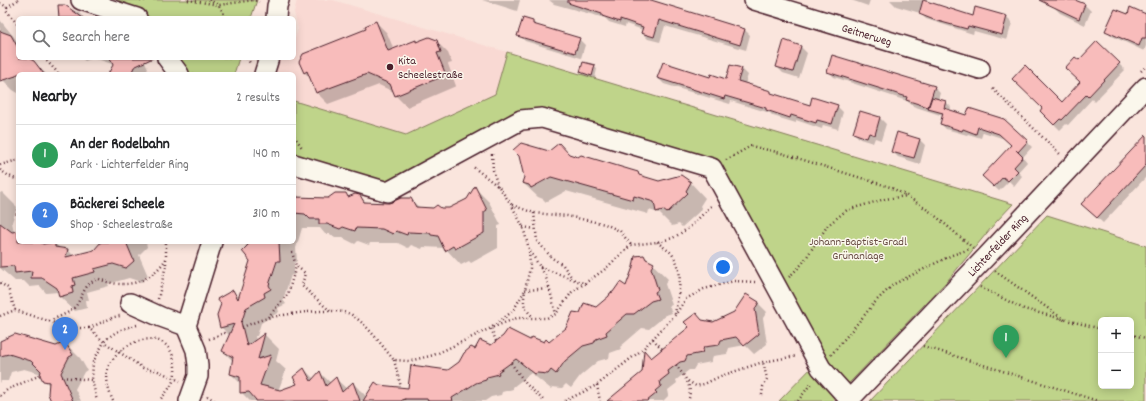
<!DOCTYPE html>
<meta charset="utf-8">
<style>
body{margin:0;font-family:Dekko,sans-serif;background:#f2f2f2;color:#202124}
.controls{position:absolute;right:12px;bottom:12px;display:grid;overflow:hidden;border-radius:6px;box-shadow:0 2px 10px #0003}
.controls button{width:36px;height:36px;display:grid;place-items:center;padding:0;border:0;border-bottom:1px solid #e0e0e0;background:#fff;color:#202124;font:20px sans-serif}
.you{position:absolute;left:723px;top:267px;width:14px;height:14px;margin:-10px;border:3px solid #fff;border-radius:50%;background:#1a73e8;box-shadow:0 0 0 6px #1a73e833}
.badge{display:grid;place-items:center;width:26px;height:26px;border-radius:50%;background:#0f766e;color:#fff;font-size:13px;font-weight:700}
.pin{position:absolute;translate:-50% -33px;filter:drop-shadow(0 1px 2px #0008)}
.pin::after{content:'';position:absolute;top:21px;width:14px;height:12px;background:inherit;clip-path:polygon(0 0,100% 0,50% 100%)}
.list{margin:0;padding:0;list-style:none}
h2{display:flex;justify-content:space-between;align-items:center;height:52px;margin:0;padding:0 16px;font-size:17px}
h2 small{font-size:13px;font-weight:400;color:#757577}
.list li{display:grid;grid-template-columns:26px 1fr auto;gap:12px;align-items:center;box-sizing:border-box;height:60px;padding:0 16px;border-top:1px solid #e0e0e0}
.list b{display:block;font-size:15px;white-space:nowrap}
.list p{margin:0;font-size:13px;white-space:nowrap;color:#757577}
.list em{font-size:13px;font-style:normal;color:#757577}
.icon{flex:none;width:22px;height:22px;fill:none;stroke:currentColor;stroke-width:2;stroke-linecap:round;stroke-linejoin:round}
.map{position:relative;flex:none;width:1146px;height:401px;overflow:hidden}
.search{position:absolute;background:#fff;box-shadow:0 2px 10px #0003;left:16px;top:16px;width:280px;height:44px;display:flex;align-items:center;gap:10px;box-sizing:border-box;padding:0 14px;border-radius:6px;color:#757577;font-size:15px}
.panel{position:absolute;background:#fff;box-shadow:0 2px 10px #0003;left:16px;top:72px;width:280px;height:172px;border-radius:6px}
.map>svg:first-child{display:block}
.built{fill:#f9d9d3}
.green{fill:#bfd48a;stroke:#847a5a;fill-rule:evenodd}
.shadow{fill:#0003;fill-rule:evenodd}
.building{fill:#f8bcbb;stroke:#4a1f2b}
.lines{fill:none;stroke-linecap:round;stroke-linejoin:round}
.minor-casing{stroke:#4a1f2b;stroke-width:22}
.path{stroke:#4a1f2b;stroke-width:2.5;stroke-dasharray:1 3;stroke-linecap:butt}
.minor{stroke:#fbf7ec;stroke-width:19}
.poi-dot{fill:#4a1f2b;stroke:#fbf7ec;stroke-width:1.5}
.labels{text-anchor:middle;stroke-width:3;stroke-linejoin:round;paint-order:stroke}
.street-label{font-size:12px;fill:#4a1f2b;stroke:#fbf7ec}
.poi-label{font-size:12px;fill:#4a1f2b;stroke:#fbf7ec;text-anchor:start}
.park-label{font-size:12px;fill:#674c43;stroke:#fbf7ec}
</style>
<div class="map">
<svg width="1146" height="401" viewBox="0 0 1146 401">
<rect width="100%" height="100%" fill="#fae5dd"/>
<filter id="ink" filterUnits="userSpaceOnUse"><feTurbulence type="fractalNoise" baseFrequency=".025" numOctaves="2"/><feDisplacementMap in="SourceGraphic" scale="8" xChannelSelector="R" yChannelSelector="G"/><feConvolveMatrix kernelMatrix="1 2 1 2 8 2 1 2 1" color-interpolation-filters="sRGB"/></filter>
<g filter="url(#ink)">
<path class="built" d="M297,0H333L507,52L495,94L406,135L294,101V74H275L280,58L288,60L289,58H294V42L298,29L294,12Z"/>
<path class="green" d="M96,0H257L251,18H152Z
M507,52L1013,204L996,222L948,280L832,401H779L819,360L715,166L529,110L386,187L294,160V101L406,135L495,94Z
M173,58H239L234,74H182Z
M1047,215L1146,246V401H870ZM1101,320H1131V386H1101Z"/>
<path class="shadow" d="M482,0H520L517,11Z
M549,0H647L744,29L750,35L746,50L665,26L660,42L648,39L642,33L643,30L626,24L625,27L609,22L605,18L554,4Z
M851,0H870L868,6Z
M890,0H928V1L931,4L974,17H1006L1012,23L1007,40L974,31L973,34L926,19L920,13L896,6Z
M1057,0H1072L1085,5L1091,11L1085,25L1060,13L1054,7Z
M71,10L78,12L84,18H59Z
M1146,11V46L1144,51L1112,36L1107,31L1128,15H1144Z
M0,20L14,37L18,43V58H29L46,74H18V93L13,90L0,77Z
M376,22L387,33L394,50L436,41L448,53L452,63L448,64L456,86L407,107L396,96L394,92L379,85L328,104L317,93L312,80L304,72L367,30Z
M533,22L537,26L579,39L585,45L581,58L525,41L519,35Z
M1097,42L1125,70L1094,102L1092,99L1068,125L1066,124L1060,130L1041,111L1062,103L1081,82L1079,61Z
M801,47L807,53L799,78L783,73L777,67Z
M81,58H143L148,68L147,69L150,74H112L115,65L94,58L85,61Z
M594,66L597,69L595,78L584,75L581,72Z
M731,66L742,69L748,75L745,84L810,106H837L843,112L838,129L823,125L822,129L796,120V123L773,116L770,113L731,101L730,104L664,84L658,78H711L726,80Z
M828,71L934,87L940,93L938,100L946,102L951,107L950,111L967,116L1004,120L1032,147L1023,157L1027,162L1018,172L1022,176L1014,186L1009,181L999,191L983,176L1012,145L1005,139L983,132L981,138L968,134L967,135L946,129L941,124L943,116L913,106L907,101L834,77Z
M861,112L880,118L886,124L881,140L875,138L873,143L860,139L854,133Z
M919,139L925,145L920,164L898,157L892,151Z
M1146,142V177L1103,223L1088,209Z
M549,152L569,155L637,173L642,177L659,182L681,176L691,183L705,198L700,206L702,209L682,227L679,224L672,226L659,213L649,210L648,214L566,191L546,202L543,199L538,197L523,183ZM555,175L536,186V183Z
M475,188L489,202L501,225L498,226V248L471,263L469,261L461,265L445,248L423,247L422,249L411,245L408,248L398,243H370L369,245L358,241L355,244L343,238H335L330,234H325L320,228H302L296,248L297,261L294,263V275H291L283,300L286,304L278,308L279,312L261,323L257,336H255L256,341L264,334L279,349L276,361L286,370L278,391L299,384L304,369L314,379L320,373L331,383L336,379L347,389L353,383L367,397L379,386L409,389L448,371L475,350L491,346L531,342L549,343L581,315L596,308L626,287L644,256L668,279L665,284L672,305L669,306L672,313L666,315L649,329L642,328L620,347L621,349L610,353L609,358L598,361L580,376L571,388L566,384L562,388L552,387L551,389L531,373L513,387V389L502,392L501,395L491,397L485,401H250L241,392V384L231,374L233,361L223,351L230,336L221,327L222,303L232,291L239,298L251,261L245,249L247,242H294V191L301,199H328L346,194L349,197L359,196L367,203L389,204L410,199L420,208L449,209L468,200Z
M2,192L17,207L12,222L14,232H18V242H42L45,245L54,243L60,248L68,250L74,256L95,251L102,242H146L147,247L139,255L148,276L141,282L129,278L108,284L109,286L87,292L89,300H86L87,308L75,311L60,297L58,292L46,293L40,286L30,287L24,281H15L0,268V193Z
M747,295L758,303L767,312L763,318L767,344L754,354L745,345L729,348L727,354L713,356L711,362L696,365L693,370H689L676,380L677,383L668,390L669,395L663,401H614L613,396L643,373L645,352L652,359L703,321L713,323L734,313Z
M0,342L56,347L65,343L80,358L87,370L84,372L75,389L81,401H52L50,386L44,380L42,374L24,369L11,372L8,381H1L0,383Z"/>
<path class="building" d="M568,0H651L745,29L740,45L659,20L654,37L641,33L643,27L620,19V22L602,16V14L568,3Z
M923,0L973,16L975,7L1007,16L1002,35L968,26L967,29L934,20L919,14Z
M1039,0H1075L1085,4L1079,19Z
M58,5H65L83,18H59Z
M1130,7L1146,14V38H1142L1139,46L1105,31L1115,9L1128,14Z
M523,18L533,21V24L580,38L575,53L517,36Z
M376,21L388,51L416,40V42L429,37L437,40L441,52L437,53L446,75L395,96L390,84L367,74L316,93L307,71L304,73L299,62L303,54L366,29L365,26Z
M0,31L11,35L18,48V58H28L34,61L44,74H17L16,76L0,81Z
M784,40L801,46L793,72L776,67Z
M1097,41L1120,63L1088,97L1086,95L1062,120L1060,119L1054,125L1040,111L1042,108L1012,79L1025,65L1062,102L1080,82L1065,68L1075,57L1079,60Z
M832,55L935,86L928,107L906,100L907,97L827,72Z
M110,58H153L134,67L131,74H108L113,65Z
M583,62L595,65L592,76L580,72Z
M663,62L710,77L711,74L726,79L730,65L742,68L738,81L771,91V93L810,105L812,97L838,105L832,124L817,120L816,123L791,115L790,118L766,110V108L725,96L724,99L657,78Z
M932,97L946,101L944,108L966,115L969,108L1004,119L1028,141L1018,152L1016,150L1023,157L1014,167L1018,171L1008,181L1003,177L994,187L982,176L1011,145L999,134L978,127L976,134L963,129L962,131L940,124L943,113L928,109Z
M860,111L880,117L875,135L869,133L867,138L853,133Z
M897,132L920,139L914,158L891,152Z
M1146,135V165L1097,218L1081,204Z
M521,143L549,151L559,143L569,154L578,157L581,155L638,172L639,175L659,181L681,175L691,182L686,191L688,193L667,213L663,210L656,212L654,202L634,196L633,200L551,177L531,188L529,185L522,183L524,177L519,156L513,150Z
M475,186L487,210L484,212V233L455,249L453,246L445,251L438,236L431,235L430,233L408,232L407,235L396,231L393,234L382,229L356,228L355,231L343,227L340,229L327,224H319V219H310L305,214L294,213V197L328,198L335,193H346L348,197L355,194L360,195L364,202L389,203L401,198H411L416,207L433,208L437,205L441,208H449L467,199Z
M0,223L12,232L18,231V242H40L43,244L55,242V247L68,249L66,257L94,250L101,242H126L134,261L126,268L113,264L94,269L95,272L73,278L75,285L72,286L73,293L59,297L57,288L42,278H31L32,271L15,273L14,266L0,267Z
M251,242H279L280,261H277L269,285L271,289L264,293L265,297L246,308L242,321L241,322L247,346L265,333L258,359L271,355L260,385L280,390L297,384L293,377L304,368L311,381L320,371L326,386L336,377L342,392L353,382L360,401H256V400L249,392L240,393V377L230,374L233,357L222,351L234,324L220,328L217,315L221,304L217,299L233,290L238,299L250,261L242,251Z
M644,255L646,259L654,263L651,268L658,290L655,292L658,299L651,301L634,314H627L606,332L607,335L596,339L594,343L583,346L565,361L556,374L551,370L548,374L537,373L535,374L516,359L498,372L499,374L487,377L486,380L476,383L452,398L453,401H428L427,399H404L401,401H363L375,382L379,385L408,388L411,365L448,370L459,362L464,353L471,347L475,349L480,340L491,345L503,336L508,329L530,340L532,337L544,342L546,339L549,342L566,328L573,312L580,313L584,303L596,307L609,296L610,293L613,292L620,282L626,286L633,267L635,256Z
M746,294L759,302L755,309L759,334L744,346L736,337L721,340L719,345L704,347L702,353L687,356L685,361L680,362L668,371L669,374L660,381L661,386L655,391L657,393L647,401H607L642,372L644,350L651,358L689,327L684,322L696,313L702,320L713,322L734,312Z
M15,334L56,346L65,342L73,355L69,357L61,373L73,401H51L48,394L49,382L43,381L40,375L41,371L31,361L9,354L0,356V341Z"/>
<g class="lines">
<defs>
<g id="minor">
<path d="M81,0L137,18"/>
<path id="s1" d="M754,0L980,69"/>
<path d="M276,18L277,6L279,0"/>
<path d="M167,58L179,74"/>
<path d="M264,74L269,58"/>
<path d="M294,164L388,192L521,120L542,118L712,168L821,368L849,399"/>
<path d="M130,303L161,317L186,326"/>
<path d="M189,401L198,376V365L196,350L186,326L212,242"/>
<path id="s2" d="M848,401L985,258L1146,87"/>
</g>
</defs>
<use href="#minor" class="minor-casing"/>
<path class="path" d="M188,0L219,5L254,0L259,2
M209,0L219,5L226,18
M140,1L147,0
M0,3L7,7L6,10L18,25
M7,7L18,0
M44,58L59,74
M247,58L250,63
M1141,71L1146,66
M993,89L1060,154
M294,136L303,149
M492,154L493,170L498,187
M726,160L751,146L781,153L890,187L907,196L932,213L973,248
M0,165L18,160
M0,170L9,176L18,180
M512,205L534,213L567,216L605,224L620,231L631,245
M18,210L16,213L18,217
M534,213L537,241L552,258L563,265L572,278
M523,227L535,229
M657,242C661,245 666,249 670,252C686,269 678,294 675,314
M530,251L545,275L549,287L540,289L525,290C523,304 523,307 533,317
M292,252L296,266L305,273L302,286L330,311
M540,267L586,284
M995,271L1066,321
M789,277L802,264L828,225L847,210L885,199L907,196
M0,283L8,288L15,310
M549,287L556,314
M980,287L1024,309L1101,329
M158,299L166,265V242
M0,316L15,310L70,328H89L104,342L93,362L92,380L97,401
M268,317L288,294L296,266
M49,321C58,317 68,314 75,307C83,297 84,282 99,279C126,290 150,283 166,259
M137,325C124,328 113,332 104,342L143,368L150,370H156L180,381
M242,327C251,324 259,320 268,318C285,314 339,306 352,315C369,326 381,345 394,360L409,361L434,355L491,328L513,311L525,290L530,268L529,249L523,227L511,204L499,187L472,166
M89,328L114,317L120,316
M1131,335L1146,338
M209,339L227,332
M653,339L662,349
M496,341L491,328L517,318H547L556,314L572,292L604,270L631,245L657,242L673,238L689,228L713,204
M923,346L1098,401
M831,355L877,300L894,284L952,255L970,249
M394,360L401,387
M511,363L526,384L544,401
M676,365C684,376 694,387 688,401
M62,377L92,380
M688,381L696,386L704,384L721,376L763,362L796,356
M597,385L600,401
M762,395L763,387L767,379L763,362
M0,396L7,390L40,375
M207,396L215,401
M404,399L405,401
M113,401C108,390 105,378 109,365C111,361 115,357 118,353C135,337 167,330 174,360C178,379 171,387 159,401
M565,401L597,385L643,349L675,315L686,299L704,289L734,281L756,282
M798,401L812,382"/>
<use href="#minor" class="minor"/>
</g>
</g>
<circle class="poi-dot" cx="390" cy="67" r="4"/>
<g class="labels">
<g class="street-label">
<text dy="4" stroke="none"><textPath href="#s1" startOffset="118">Geitnerweg</textPath></text>
<text dy="4" stroke="none"><textPath href="#s2" startOffset="216">Lichterfelder Ring</textPath></text>
</g>
<g class="poi-label">
<text x="398" y="64">Kita<tspan x="398" dy="14">Scheelestraße</tspan></text>
</g>
<g class="park-label">
<text x="858" y="245">Johann-Baptist-Gradl<tspan x="858" dy="14">Grünanlage</tspan></text>
</g>
</g>
</svg>
<div class="controls">
<button>+</button>
<button>−</button>
</div>
<div class="you"></div>
<div class="pin badge" style="left:1006px;top:358px;background:#2e9e5b">1</div>
<div class="pin badge" style="left:65px;top:350px;background:#3f7fe0">2</div>
<div class="search"><svg class="icon" aria-label="search" viewBox="0 0 24 24"><circle cx="10" cy="10" r="6"/><path d="M15 15l6 6"/></svg>Search here</div>
<section class="panel">
<h2>Nearby<small>2 results</small></h2>
<ul class="list">
<li><span class="badge" style="background:#2e9e5b">1</span><div><b>An der Rodelbahn</b><p>Park · Lichterfelder Ring</p></div><em>140 m</em></li>
<li><span class="badge" style="background:#3f7fe0">2</span><div><b>Bäckerei Scheele</b><p>Shop · Scheelestraße</p></div><em>310 m</em></li>
</ul>
</section>
</div>
